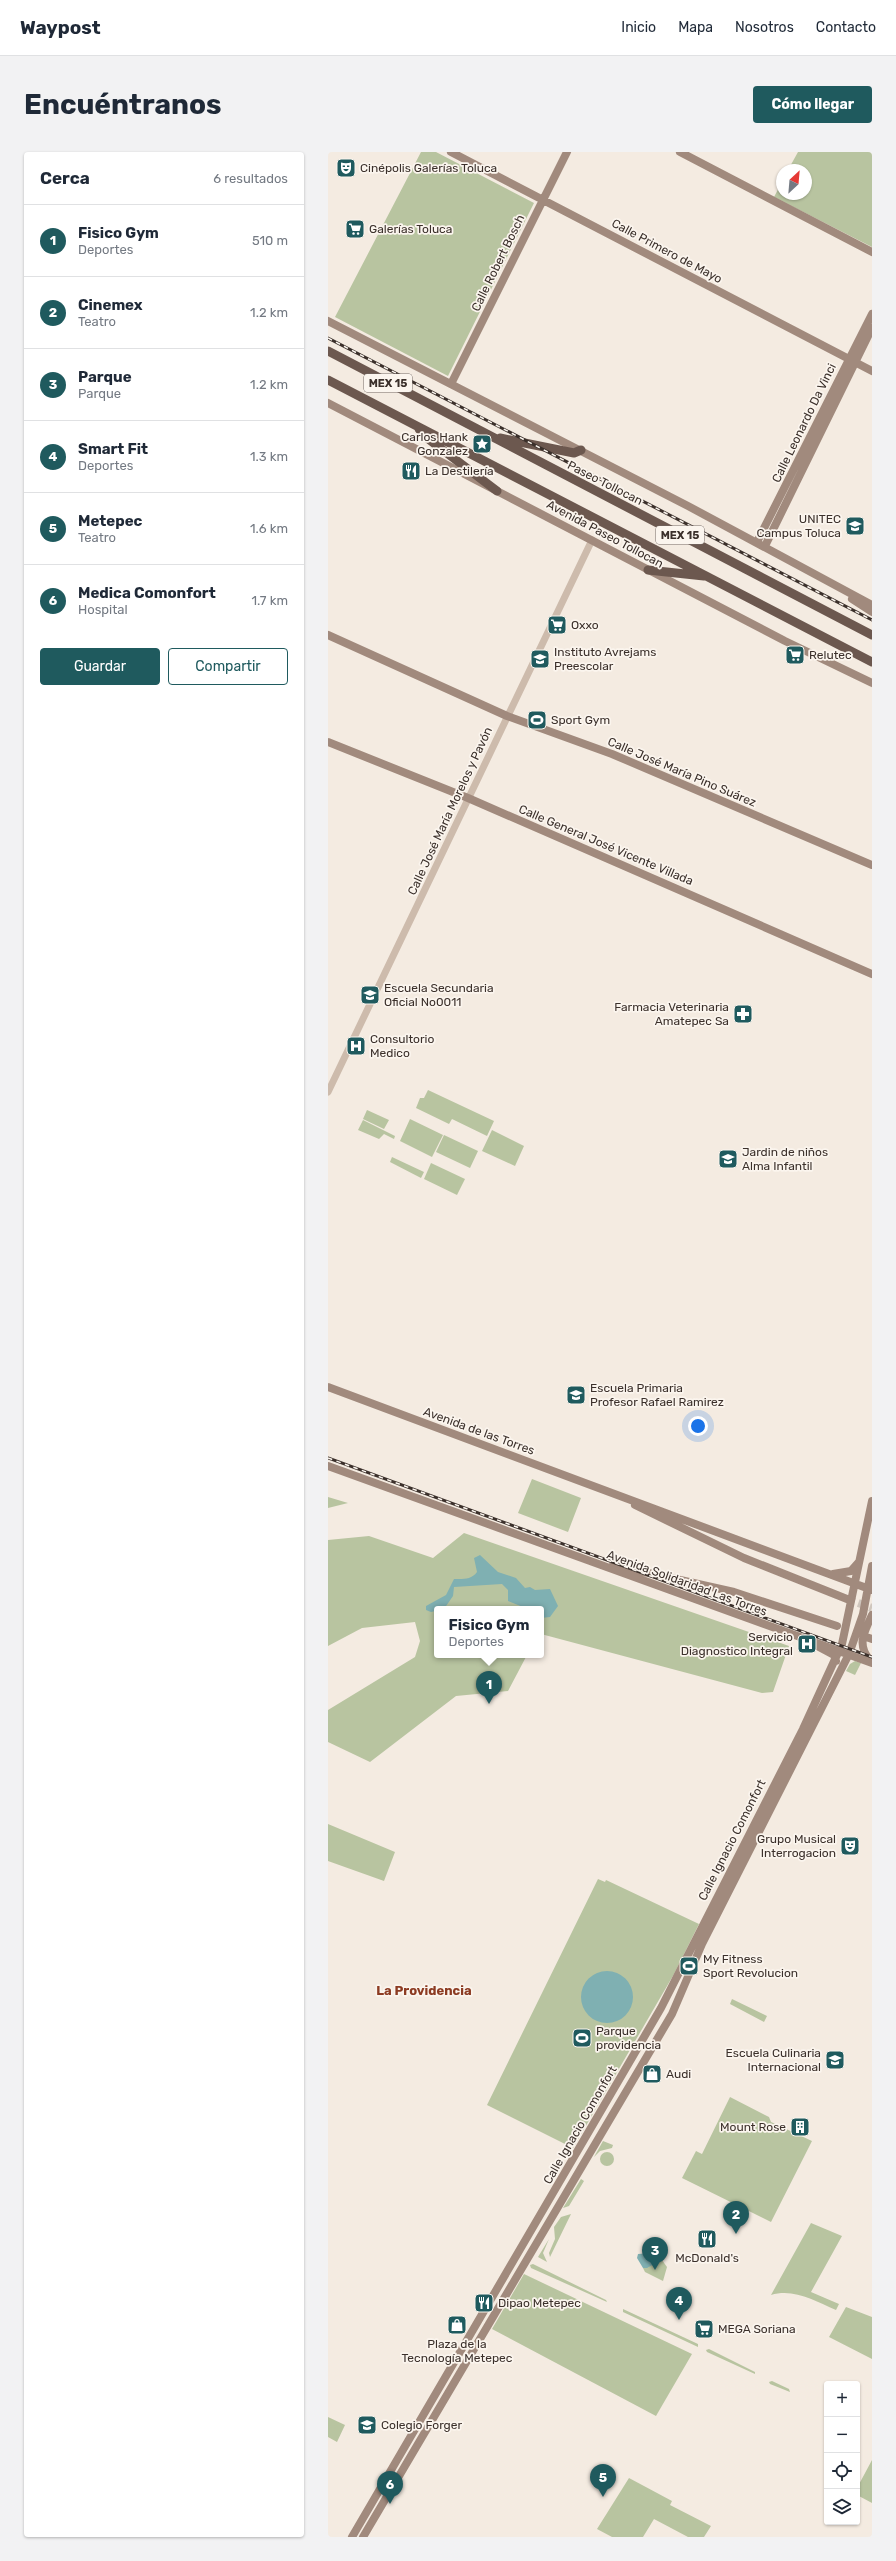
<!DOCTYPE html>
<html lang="es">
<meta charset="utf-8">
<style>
body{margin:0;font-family:Rubik,sans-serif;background:#f2f2f3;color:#1f2937}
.controls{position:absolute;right:12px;bottom:12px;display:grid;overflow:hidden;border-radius:4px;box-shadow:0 1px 3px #0004}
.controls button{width:36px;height:36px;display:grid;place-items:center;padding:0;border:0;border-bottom:1px solid #e0e1e3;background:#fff;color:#1f2937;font:20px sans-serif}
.compass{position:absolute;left:448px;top:12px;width:36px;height:36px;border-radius:50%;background:#fff;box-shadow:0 1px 3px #0004;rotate:26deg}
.you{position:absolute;left:370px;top:1274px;width:14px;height:14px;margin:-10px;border:3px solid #fff;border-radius:50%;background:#1a73e8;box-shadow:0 0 0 6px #1a73e833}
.badge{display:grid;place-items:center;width:26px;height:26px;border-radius:50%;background:#1f5a5e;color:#fff;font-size:13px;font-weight:700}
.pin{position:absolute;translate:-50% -33px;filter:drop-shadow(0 1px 2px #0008)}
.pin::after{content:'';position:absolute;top:21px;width:14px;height:12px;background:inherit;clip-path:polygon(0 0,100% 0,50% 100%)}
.popup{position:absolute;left:106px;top:1454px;width:110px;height:52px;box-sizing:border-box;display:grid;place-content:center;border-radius:4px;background:#fff;filter:drop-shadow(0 1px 3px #0005);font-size:13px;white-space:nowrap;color:#747a83}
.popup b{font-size:15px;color:#1f2937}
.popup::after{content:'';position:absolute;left:50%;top:100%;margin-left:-8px;border:8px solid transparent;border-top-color:#fff}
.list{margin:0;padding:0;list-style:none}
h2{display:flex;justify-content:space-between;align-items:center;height:52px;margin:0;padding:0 16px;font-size:17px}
h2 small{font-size:13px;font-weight:400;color:#747a83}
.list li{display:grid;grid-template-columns:26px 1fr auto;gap:12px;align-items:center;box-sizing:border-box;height:72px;padding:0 16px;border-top:1px solid #e0e1e3}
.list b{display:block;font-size:15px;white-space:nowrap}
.list p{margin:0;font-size:13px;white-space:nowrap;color:#747a83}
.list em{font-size:13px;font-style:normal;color:#747a83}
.actions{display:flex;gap:8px;padding:12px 16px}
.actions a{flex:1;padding:9px 0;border:1px solid #1f5a5e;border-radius:4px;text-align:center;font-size:14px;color:#1f5a5e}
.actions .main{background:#1f5a5e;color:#fff}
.icon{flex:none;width:22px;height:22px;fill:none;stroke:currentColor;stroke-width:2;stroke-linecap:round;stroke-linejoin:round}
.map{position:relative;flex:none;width:544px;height:2385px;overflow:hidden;border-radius:4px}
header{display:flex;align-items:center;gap:24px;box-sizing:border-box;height:56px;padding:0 20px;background:#fff;border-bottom:1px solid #e0e1e3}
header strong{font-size:19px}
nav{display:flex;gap:22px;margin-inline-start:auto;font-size:14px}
.intro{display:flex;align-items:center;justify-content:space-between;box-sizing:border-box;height:96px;padding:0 24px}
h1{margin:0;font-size:28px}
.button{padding:10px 18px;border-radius:4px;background:#1f5a5e;color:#fff;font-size:14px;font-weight:700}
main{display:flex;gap:24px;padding:0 24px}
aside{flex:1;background:#fff;border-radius:4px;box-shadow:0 1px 3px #0004}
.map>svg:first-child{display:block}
.green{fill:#b8c4a0}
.water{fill:#7fb0b2}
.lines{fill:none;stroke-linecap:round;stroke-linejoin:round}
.secondary-tunnel{stroke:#cfc6bd;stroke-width:8;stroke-dasharray:8 4;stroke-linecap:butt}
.tertiary{stroke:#cdbbac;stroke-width:7}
.secondary{stroke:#a18a7d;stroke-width:8}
.trunk{stroke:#6c584f;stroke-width:9}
.rail-casing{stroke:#3b302b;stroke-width:3}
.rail{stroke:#fbf5ee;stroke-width:1.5;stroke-dasharray:4.5;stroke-linecap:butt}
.labels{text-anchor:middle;stroke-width:3.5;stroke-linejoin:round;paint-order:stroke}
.shield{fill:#fbf5ee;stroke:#756b66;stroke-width:1}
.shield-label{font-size:11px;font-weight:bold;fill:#3b302b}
.poi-label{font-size:12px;fill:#3b302b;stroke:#fbf5ee;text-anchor:start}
.street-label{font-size:12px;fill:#3b302b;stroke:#fbf5ee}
.neighbourhood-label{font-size:13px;font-weight:bold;fill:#8c3b22;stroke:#fbf5ee}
</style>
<header>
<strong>Waypost</strong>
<nav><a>Inicio</a><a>Mapa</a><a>Nosotros</a><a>Contacto</a></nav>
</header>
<div class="intro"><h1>Encuéntranos</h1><a class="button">Cómo llegar</a></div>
<main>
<aside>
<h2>Cerca<small>6 resultados</small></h2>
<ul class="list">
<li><span class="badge">1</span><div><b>Fisico Gym</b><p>Deportes</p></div><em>510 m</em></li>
<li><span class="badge">2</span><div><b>Cinemex</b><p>Teatro</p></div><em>1.2 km</em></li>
<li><span class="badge">3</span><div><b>Parque</b><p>Parque</p></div><em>1.2 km</em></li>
<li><span class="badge">4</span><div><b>Smart Fit</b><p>Deportes</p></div><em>1.3 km</em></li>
<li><span class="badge">5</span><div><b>Metepec</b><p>Teatro</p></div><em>1.6 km</em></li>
<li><span class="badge">6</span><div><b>Medica Comonfort</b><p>Hospital</p></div><em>1.7 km</em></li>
</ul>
<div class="actions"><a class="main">Guardar</a><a>Compartir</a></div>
</aside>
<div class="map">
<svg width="544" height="2385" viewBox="0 0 544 2385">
<rect width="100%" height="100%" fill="#f4ebe1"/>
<path class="green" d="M93,0H108L206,51L120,224L7,165Z
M470,0H544V95L446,45L454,30V42H478V18H460Z
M100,938L166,969L159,984L124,967L121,972L88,956L92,946H96Z
M39,958L61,968L56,977L35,967Z
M82,967L115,983L104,1005L72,989Z
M35,968L67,984L66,987L56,982L51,987L30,978Z
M164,978L196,994L187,1014L154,999Z
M116,983L150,999L142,1016L108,1000Z
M64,1005L96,1020L93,1026L62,1010Z
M103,1011L137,1027L129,1043L96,1027Z
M204,1327L253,1346L240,1380L190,1361Z
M0,1345L20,1351L0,1356Z
M136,1381L461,1494L445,1540L434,1541L213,1482V1457H109V1503H199L180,1539L128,1544L42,1610L0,1590V1558L87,1505L92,1489L87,1470L34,1476L0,1494V1388L41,1384L105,1406Z
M527,1509L533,1511L527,1523L518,1519L522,1512Z
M0,1672L67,1700L56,1729L0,1709Z
M270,1727L277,1730L278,1728L371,1772L346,1822L245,1996L159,1953Z
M404,1847L439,1864L436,1870L402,1852Z
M402,1945L441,1965L443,1970L484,1989L443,2070L354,2026L368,1999L374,2002Z
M275,1989L285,1993L284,1996L272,1999L266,2005Z
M272 2007a7 7 0 1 1 14 0a7 7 0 1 1-14 0Z
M253,2027L256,2029L241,2054L235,2056Z
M243,2062L222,2105L221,2101L227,2087L226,2075L233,2065Z
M483,2071L514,2084L483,2140L511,2152L508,2158C487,2149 466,2136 443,2143Z
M221,2087L215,2101L219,2110L210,2105Z
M334,2108L339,2115L335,2129L317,2120L315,2116Z
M205,2112L278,2148L279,2150L203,2116L202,2113Z
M196,2122L364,2202L328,2264L164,2177Z
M518,2155L544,2165V2207L501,2185Z
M295,2157L370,2192V2195L295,2160Z
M381,2197L427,2220V2222L379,2200L378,2198Z
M444,2229L461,2237L462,2240L442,2232L441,2230Z
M0,2265L17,2273L9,2290L0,2285Z
M544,2308V2351L529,2343V2336Z
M301,2326L344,2349L342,2353L383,2374L376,2385H360L326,2367L315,2385H284L269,2377Z"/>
<path class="water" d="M152,1403L170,1420L188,1426L197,1436L202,1435L207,1438L222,1437L230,1454L222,1465L213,1466V1457H200L180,1449V1438L174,1432L126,1435L125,1444L116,1457L103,1460L98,1458V1454L118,1443L126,1427C135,1427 143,1428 149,1420L146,1406Z
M253 1845a26 26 0 1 1 52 0a26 26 0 1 1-52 0Z
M323,2101L335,2107L319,2116H315L309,2106L310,2102Z"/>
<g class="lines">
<path class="secondary-tunnel" d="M519,1447L544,1456"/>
<path class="tertiary" d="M0,940L264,388"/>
<path class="secondary" d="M123,0L544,219
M352,0L544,100
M0,169L360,354L544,453
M123,232L239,0
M0,251L457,489L544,531
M429,390L544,162
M437,394L544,176
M524,447L544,460
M0,483L179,564L284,602L544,713
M0,590L140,646L544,822
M0,1235L544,1438
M0,1314L544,1511
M307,1353L416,1406L519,1447
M285,1413L406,1440L509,1474
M505,1422L523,1419L531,1410
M538,1485L544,1487
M491,1495L506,1503L508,1509
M543,1509C528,1494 536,1480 544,1463
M24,2385L333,1856L475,1577L514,1492L544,1349
M35,2385L344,1862L374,1792L521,1502L535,1462L544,1414"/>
<path class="trunk" d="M0,199L544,483
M0,228L544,510
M91,277L99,286L169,339
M172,286L246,301L253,298
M320,418L376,424"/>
<defs>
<path id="rail" d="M0,186L544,468
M0,1306L544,1505"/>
</defs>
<use href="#rail" class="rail-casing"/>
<use href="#rail" class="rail"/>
</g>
<defs>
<symbol id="theatre-square" viewBox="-11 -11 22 22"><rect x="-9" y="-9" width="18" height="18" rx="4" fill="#1f5a5e" stroke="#fbf5ee"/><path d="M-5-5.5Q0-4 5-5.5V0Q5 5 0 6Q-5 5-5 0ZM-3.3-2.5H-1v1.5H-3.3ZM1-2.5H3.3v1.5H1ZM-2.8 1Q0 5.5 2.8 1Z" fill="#fff"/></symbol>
<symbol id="supermarket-square" viewBox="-11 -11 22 22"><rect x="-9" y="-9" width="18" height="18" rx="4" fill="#1f5a5e" stroke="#fbf5ee"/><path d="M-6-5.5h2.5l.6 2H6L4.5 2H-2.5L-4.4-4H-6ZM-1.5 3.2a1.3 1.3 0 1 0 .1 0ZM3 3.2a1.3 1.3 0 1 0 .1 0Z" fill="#fff"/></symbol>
<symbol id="sight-square" viewBox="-11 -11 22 22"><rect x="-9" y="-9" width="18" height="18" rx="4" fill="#1f5a5e" stroke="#fbf5ee"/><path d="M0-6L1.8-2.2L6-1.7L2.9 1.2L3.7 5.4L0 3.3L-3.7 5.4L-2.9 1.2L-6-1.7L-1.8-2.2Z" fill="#fff"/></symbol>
<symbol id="restaurant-square" viewBox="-11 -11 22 22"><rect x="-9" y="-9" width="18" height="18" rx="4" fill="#1f5a5e" stroke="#fbf5ee"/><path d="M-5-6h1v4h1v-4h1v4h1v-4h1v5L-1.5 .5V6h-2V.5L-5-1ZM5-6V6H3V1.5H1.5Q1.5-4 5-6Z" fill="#fff"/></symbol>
<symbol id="university-square" viewBox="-11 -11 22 22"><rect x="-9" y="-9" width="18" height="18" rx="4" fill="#1f5a5e" stroke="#fbf5ee"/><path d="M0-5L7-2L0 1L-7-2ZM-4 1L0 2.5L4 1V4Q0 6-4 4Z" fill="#fff"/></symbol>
<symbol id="school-square" viewBox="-11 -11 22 22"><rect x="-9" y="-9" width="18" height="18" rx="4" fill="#1f5a5e" stroke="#fbf5ee"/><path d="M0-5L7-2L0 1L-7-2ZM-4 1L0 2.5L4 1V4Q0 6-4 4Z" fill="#fff"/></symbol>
<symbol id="stadium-square" viewBox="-11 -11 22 22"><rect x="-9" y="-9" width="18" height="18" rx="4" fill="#1f5a5e" stroke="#fbf5ee"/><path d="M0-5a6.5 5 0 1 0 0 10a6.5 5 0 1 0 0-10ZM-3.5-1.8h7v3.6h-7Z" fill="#fff"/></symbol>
<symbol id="pharmacy-square" viewBox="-11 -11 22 22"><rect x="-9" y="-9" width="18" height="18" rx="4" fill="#1f5a5e" stroke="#fbf5ee"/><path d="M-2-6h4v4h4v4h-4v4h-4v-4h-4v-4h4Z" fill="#fff"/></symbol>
<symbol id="hospital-square" viewBox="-11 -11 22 22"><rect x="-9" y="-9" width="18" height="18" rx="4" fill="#1f5a5e" stroke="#fbf5ee"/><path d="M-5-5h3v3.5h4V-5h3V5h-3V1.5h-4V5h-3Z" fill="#fff"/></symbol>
<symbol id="shop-square" viewBox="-11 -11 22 22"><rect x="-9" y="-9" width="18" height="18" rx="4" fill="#1f5a5e" stroke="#fbf5ee"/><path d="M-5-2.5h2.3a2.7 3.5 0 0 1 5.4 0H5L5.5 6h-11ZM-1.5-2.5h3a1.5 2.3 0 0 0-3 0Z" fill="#fff"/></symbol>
<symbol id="building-square" viewBox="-11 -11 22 22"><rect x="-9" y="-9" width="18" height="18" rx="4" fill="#1f5a5e" stroke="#fbf5ee"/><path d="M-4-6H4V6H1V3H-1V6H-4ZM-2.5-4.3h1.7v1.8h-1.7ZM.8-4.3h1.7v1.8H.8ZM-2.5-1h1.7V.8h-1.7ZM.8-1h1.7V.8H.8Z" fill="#fff"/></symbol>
</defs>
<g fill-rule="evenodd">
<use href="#theatre-square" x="7" y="5" width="22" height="22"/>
<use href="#supermarket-square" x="16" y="66" width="22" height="22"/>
<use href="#sight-square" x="143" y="281" width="22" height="22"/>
<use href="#restaurant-square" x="72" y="308" width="22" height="22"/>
<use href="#university-square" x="516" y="363" width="22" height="22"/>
<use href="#supermarket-square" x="218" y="462" width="22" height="22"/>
<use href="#supermarket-square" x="456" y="492" width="22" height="22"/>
<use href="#school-square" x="201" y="496" width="22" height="22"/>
<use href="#stadium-square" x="198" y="557" width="22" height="22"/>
<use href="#school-square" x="31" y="832" width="22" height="22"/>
<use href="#pharmacy-square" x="404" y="851" width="22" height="22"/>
<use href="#hospital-square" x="17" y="883" width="22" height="22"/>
<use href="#school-square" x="389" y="996" width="22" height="22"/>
<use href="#school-square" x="237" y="1232" width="22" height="22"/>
<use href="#hospital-square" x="468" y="1481" width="22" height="22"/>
<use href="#theatre-square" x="511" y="1683" width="22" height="22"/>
<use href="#stadium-square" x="350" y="1803" width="22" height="22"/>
<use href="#stadium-square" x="243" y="1875" width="22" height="22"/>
<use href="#university-square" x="496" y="1897" width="22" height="22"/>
<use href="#shop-square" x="313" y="1911" width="22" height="22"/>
<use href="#building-square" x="461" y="1964" width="22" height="22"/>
<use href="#restaurant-square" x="368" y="2076" width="22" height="22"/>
<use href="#restaurant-square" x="145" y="2140" width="22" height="22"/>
<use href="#shop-square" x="118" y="2162" width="22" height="22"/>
<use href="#supermarket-square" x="365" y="2166" width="22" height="22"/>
<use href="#school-square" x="28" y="2262" width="22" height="22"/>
</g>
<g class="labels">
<g class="shield">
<rect x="36" y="222" width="48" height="18" rx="3"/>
<rect x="328" y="374" width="48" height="18" rx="3"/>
</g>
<g class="shield-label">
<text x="60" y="235">MEX 15</text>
<text x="352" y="387">MEX 15</text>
</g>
<g class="poi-label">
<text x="32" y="20">Cinépolis Galerías Toluca</text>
<text x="41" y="81">Galerías Toluca</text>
<text x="140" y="289" text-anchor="end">Carlos Hank<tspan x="140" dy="14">Gonzalez</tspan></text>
<text x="97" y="323">La Destilería</text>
<text x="513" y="371" text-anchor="end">UNITEC<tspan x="513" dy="14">Campus Toluca</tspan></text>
<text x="243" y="477">Oxxo</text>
<text x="226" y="504">Instituto Avrejams<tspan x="226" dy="14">Preescolar</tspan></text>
<text x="481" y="507">Relutec</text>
<text x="223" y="572">Sport Gym</text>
<text x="56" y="840">Escuela Secundaria<tspan x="56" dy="14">Oficial No0011</tspan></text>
<text x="401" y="859" text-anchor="end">Farmacia Veterinaria<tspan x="401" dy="14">Amatepec Sa</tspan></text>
<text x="42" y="891">Consultorio<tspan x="42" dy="14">Medico</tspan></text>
<text x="414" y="1004">Jardin de niños<tspan x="414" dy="14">Alma Infantil</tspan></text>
<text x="262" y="1240">Escuela Primaria<tspan x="262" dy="14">Profesor Rafael Ramirez</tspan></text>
<text x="465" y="1489" text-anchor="end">Servicio<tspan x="465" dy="14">Diagnostico Integral</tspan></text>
<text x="508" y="1691" text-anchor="end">Grupo Musical<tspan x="508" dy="14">Interrogacion</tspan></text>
<text x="375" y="1811">My Fitness<tspan x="375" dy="14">Sport Revolucion</tspan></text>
<text x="268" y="1883">Parque<tspan x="268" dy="14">providencia</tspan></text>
<text x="493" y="1905" text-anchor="end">Escuela Culinaria<tspan x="493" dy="14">Internacional</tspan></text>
<text x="338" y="1926">Audi</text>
<text x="458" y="1979" text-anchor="end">Mount Rose</text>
<text x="379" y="2110" text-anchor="middle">McDonald's</text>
<text x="170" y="2155">Dipao Metepec</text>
<text x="390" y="2181">MEGA Soriana</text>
<text x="129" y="2196" text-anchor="middle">Plaza de la<tspan x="129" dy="14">Tecnología Metepec</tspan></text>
<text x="53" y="2277">Colegio Forger</text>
</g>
<g class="street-label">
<text transform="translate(339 99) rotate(28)" y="4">Calle Primero de Mayo</text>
<text transform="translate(170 111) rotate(-64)" y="4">Calle Robert Bosch</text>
<text transform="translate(476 271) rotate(-64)" y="4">Calle Leonardo Da Vinci</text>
<text transform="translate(277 331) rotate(27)" y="4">Paseo Tollocan</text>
<text transform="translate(277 382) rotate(28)" y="4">Avenida Paseo Tollocan</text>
<text transform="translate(354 620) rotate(23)" y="4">Calle José María Pino Suárez</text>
<text transform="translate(122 659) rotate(-65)" y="4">Calle José María Morelos y Pavón</text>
<text transform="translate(278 693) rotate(23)" y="4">Calle General José Vicente Villada</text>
<text transform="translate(151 1279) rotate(20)" y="4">Avenida de las Torres</text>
<text transform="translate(359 1431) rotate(20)" y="4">Avenida Solidaridad Las Torres</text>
<text transform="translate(404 1688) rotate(-63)" y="4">Calle Ignacio Comonfort</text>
<text transform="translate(252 1973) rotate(-60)" y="4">Calle Ignacio Comonfort</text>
</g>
<g class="neighbourhood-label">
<text x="96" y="1843">La Providencia</text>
</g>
</g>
</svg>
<div class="controls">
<button>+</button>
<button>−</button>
<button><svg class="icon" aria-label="locate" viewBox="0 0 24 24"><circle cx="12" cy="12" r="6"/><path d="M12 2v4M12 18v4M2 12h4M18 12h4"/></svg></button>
<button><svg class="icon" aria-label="layers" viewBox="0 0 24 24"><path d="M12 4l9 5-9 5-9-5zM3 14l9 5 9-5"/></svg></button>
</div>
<svg class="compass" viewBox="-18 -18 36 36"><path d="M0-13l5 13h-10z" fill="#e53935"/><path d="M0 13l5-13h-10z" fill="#747a83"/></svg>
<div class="you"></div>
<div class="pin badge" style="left:161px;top:1552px">1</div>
<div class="popup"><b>Fisico Gym</b>Deportes</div>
<div class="pin badge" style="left:408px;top:2082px">2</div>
<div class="pin badge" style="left:327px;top:2118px">3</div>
<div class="pin badge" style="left:351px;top:2168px">4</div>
<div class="pin badge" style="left:275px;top:2345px">5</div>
<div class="pin badge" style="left:62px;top:2352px">6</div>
</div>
</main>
